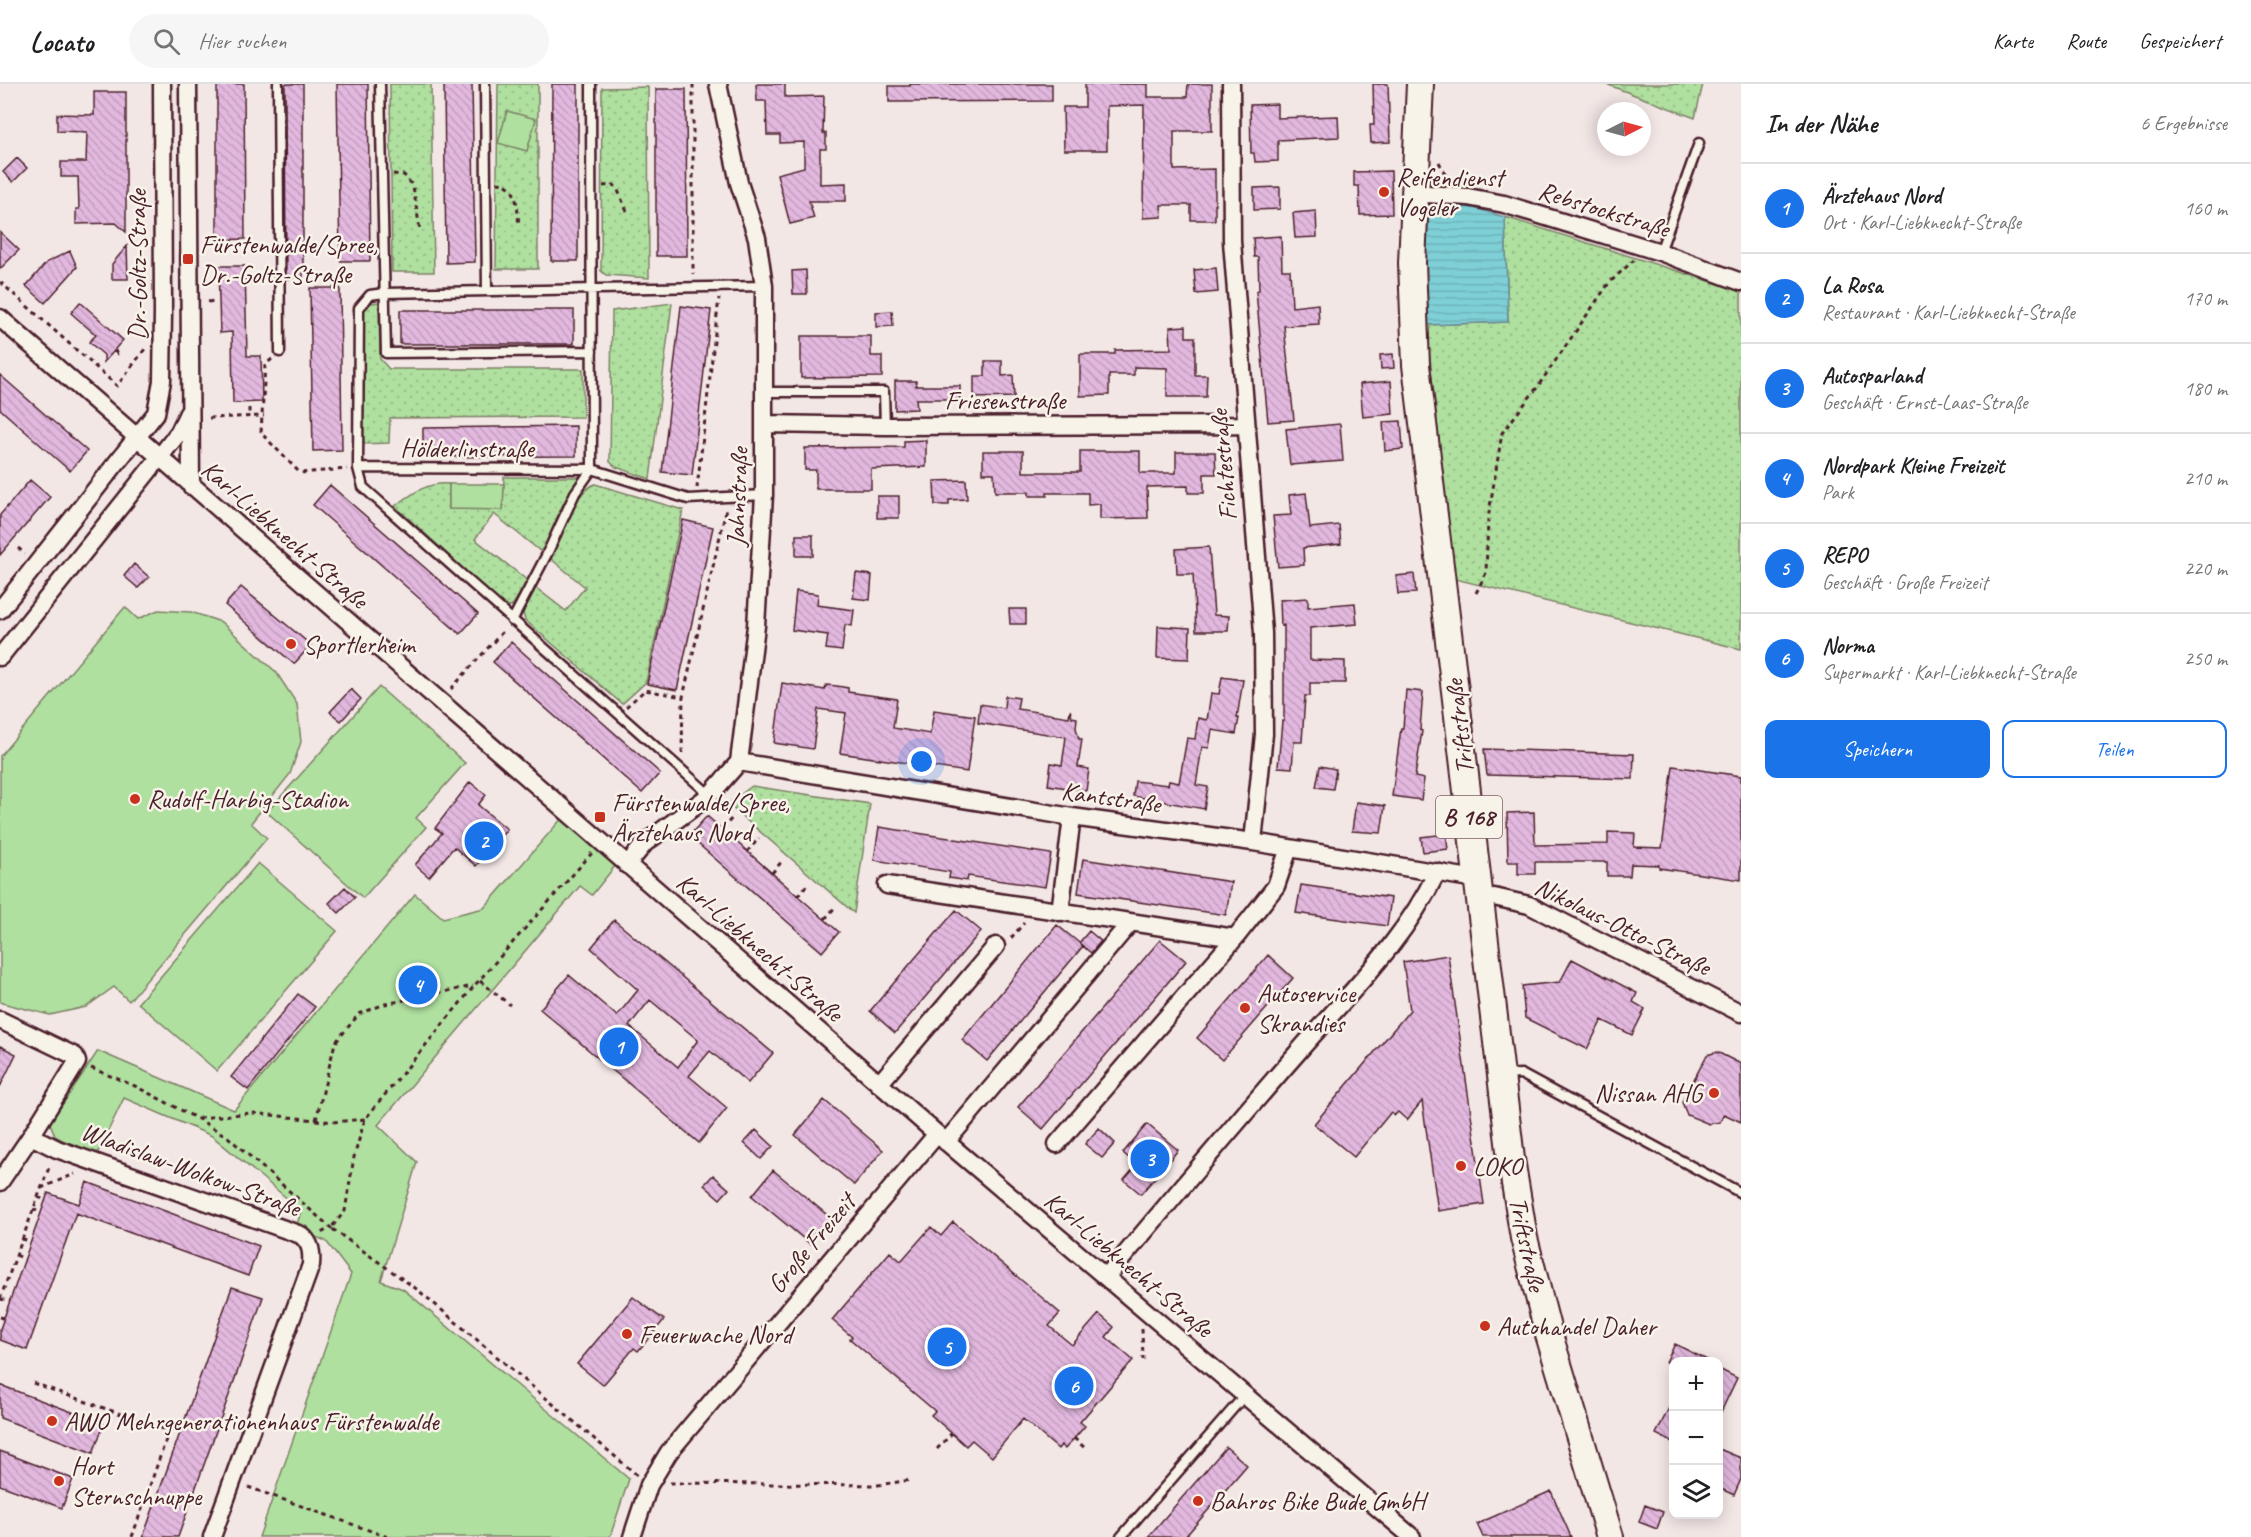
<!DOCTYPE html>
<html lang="de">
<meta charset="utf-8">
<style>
body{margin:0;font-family:Caveat,sans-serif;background:#f6f6f6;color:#202124}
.controls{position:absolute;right:18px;bottom:18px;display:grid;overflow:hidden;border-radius:12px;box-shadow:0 3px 15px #0003}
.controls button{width:54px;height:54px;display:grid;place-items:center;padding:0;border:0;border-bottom:2px solid #e0e0e0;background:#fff;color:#202124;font:30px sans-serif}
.compass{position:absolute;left:1597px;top:18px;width:54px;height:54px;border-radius:50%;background:#fff;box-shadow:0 3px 15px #0003;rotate:84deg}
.you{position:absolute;left:922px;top:678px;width:21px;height:21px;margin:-15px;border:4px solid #fff;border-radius:50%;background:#1a73e8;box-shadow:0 0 0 9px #1a73e833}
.badge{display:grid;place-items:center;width:39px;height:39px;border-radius:50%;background:#1a73e8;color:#fff;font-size:20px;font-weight:700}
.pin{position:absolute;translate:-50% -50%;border:3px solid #fff;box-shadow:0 2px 6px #0006}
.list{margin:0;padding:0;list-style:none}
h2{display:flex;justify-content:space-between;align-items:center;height:78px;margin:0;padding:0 24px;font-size:26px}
h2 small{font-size:20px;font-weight:400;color:#757577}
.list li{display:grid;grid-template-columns:39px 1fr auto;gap:18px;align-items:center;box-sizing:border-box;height:90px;padding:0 24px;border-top:2px solid #e0e0e0}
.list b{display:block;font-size:22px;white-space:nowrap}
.list p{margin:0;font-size:20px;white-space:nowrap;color:#757577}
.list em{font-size:20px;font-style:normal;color:#757577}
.actions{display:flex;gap:12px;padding:18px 24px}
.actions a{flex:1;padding:14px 0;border:2px solid #1a73e8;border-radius:12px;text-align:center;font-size:21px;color:#1a73e8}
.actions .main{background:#1a73e8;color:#fff}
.icon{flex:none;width:33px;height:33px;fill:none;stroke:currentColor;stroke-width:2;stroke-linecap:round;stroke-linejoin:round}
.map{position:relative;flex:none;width:1741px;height:1453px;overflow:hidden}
header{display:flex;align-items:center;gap:36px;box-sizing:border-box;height:84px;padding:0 30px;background:#fff;border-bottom:2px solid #e0e0e0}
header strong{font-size:28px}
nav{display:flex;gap:33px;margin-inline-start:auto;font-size:21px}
.search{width:420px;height:54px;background:#f6f6f6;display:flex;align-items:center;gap:15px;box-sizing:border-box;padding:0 21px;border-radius:33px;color:#757577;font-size:22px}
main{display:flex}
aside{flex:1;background:#fff}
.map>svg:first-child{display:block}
.grass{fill:url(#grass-dots);stroke:#7c8065;stroke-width:1.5}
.park{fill:#afe09f;stroke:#7c8065;stroke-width:1.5}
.water{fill:url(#water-rules);stroke:#698992;stroke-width:1.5}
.building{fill:url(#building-back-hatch);stroke:#4a1f2b;stroke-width:1.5;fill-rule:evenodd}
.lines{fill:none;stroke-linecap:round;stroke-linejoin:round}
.lane-casing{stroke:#4a1f2b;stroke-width:13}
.street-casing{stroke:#4a1f2b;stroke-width:21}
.primary-casing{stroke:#4a1f2b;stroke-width:30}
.path{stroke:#4a1f2b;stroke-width:3;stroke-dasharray:4.5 4.5;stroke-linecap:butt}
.lane{stroke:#f7f3e8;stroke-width:8}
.street{stroke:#f7f3e8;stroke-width:16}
.primary{stroke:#f7f3e8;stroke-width:26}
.poi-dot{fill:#c8321e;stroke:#f7f3e8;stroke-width:2}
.labels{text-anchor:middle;stroke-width:5;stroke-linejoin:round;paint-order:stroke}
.shield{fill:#f7f3e8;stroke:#7e5f64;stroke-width:1.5}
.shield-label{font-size:24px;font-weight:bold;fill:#4a1f2b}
.poi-label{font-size:26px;fill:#4a1f2b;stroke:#f7f3e8;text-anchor:start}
.street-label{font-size:26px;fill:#4a1f2b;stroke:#f7f3e8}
</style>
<header>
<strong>Locato</strong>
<div class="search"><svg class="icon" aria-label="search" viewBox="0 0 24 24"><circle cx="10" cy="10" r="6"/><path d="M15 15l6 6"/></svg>Hier suchen</div>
<nav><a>Karte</a><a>Route</a><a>Gespeichert</a></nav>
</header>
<main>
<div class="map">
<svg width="1741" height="1453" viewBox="0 0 1741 1453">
<defs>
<pattern id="grass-dots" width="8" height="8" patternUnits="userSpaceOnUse" patternTransform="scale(1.5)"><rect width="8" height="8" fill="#afe09f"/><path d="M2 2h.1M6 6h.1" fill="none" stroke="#98c089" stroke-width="1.8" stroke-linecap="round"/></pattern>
<pattern id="water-rules" width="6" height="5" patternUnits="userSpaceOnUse" patternTransform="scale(1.5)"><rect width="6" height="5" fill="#7ed0d6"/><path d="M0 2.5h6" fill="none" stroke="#6eb2b8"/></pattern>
<pattern id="building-back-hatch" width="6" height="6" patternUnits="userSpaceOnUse" patternTransform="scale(1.5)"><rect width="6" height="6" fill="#e2b8de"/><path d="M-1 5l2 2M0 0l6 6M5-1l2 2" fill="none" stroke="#c39ebf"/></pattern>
</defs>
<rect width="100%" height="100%" fill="#f3e7e6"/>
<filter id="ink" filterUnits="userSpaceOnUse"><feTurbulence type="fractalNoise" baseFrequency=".0167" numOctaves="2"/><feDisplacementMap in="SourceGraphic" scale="12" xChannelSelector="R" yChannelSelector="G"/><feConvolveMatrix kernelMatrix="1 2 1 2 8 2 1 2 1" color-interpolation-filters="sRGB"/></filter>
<g filter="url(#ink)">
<path class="grass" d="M390,0H431L434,188H392Z
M498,0H538V185H496Z
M1606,0H1703L1695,34Z
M648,3L649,194L606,191L601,187L602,4Z
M1505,133L1741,207V565L1455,495L1426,241L1508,238Z
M379,218L380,275L389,285H583V333L390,334L389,359L361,360V229L370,219Z
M672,219L650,395L616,383L610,378L612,227Z
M504,393H579L562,422L545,462L540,467L494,430L475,455L528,497L512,522L506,524L395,422C413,409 427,398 449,400V425H503Z
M595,400L683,426L646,598L622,620L525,536L523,529L536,504L566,527L585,503L550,474C558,454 574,408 595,400Z
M752,702L870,720L854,829L728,720Z"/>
<path class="park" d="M507,27L536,35L527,67L498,59Z
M449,400H504L503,426L449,425Z
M125,523L138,535L158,526L191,528L221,538L276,588L297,620L301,658L290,690L251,739L267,754L129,917L114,903L86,923L50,931L2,919L0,918V672Z
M379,603L465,679L416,734L426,743L363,814L267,728Z
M563,733L615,782L592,811L580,802L378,1041L417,1078L381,1197L403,1205L629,1395L610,1453H259L351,1190L326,1157L296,1145L301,1126L212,1052L124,1014L95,1074L55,1052L50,1039L98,967L234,1026L415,810L443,834L484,824Z
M258,779L337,847L217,987L138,919Z"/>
<path class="water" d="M1437,122L1471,123L1505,133L1508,238L1426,241V132L1428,127Z"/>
<path class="building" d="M217,0H244L245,155L217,156Z
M285,0H303V194L286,195Z
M337,0H368L370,177H340Z
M444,0H472L475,178L446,179Z
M552,0H578V177H551Z
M756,0H785V13L824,12L823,49H826V65H820V100L846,99V117H809L814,134L790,140L777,90L804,83V58L780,59V51H767L766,17H757Z
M910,0H1052V17L889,18V2H910Z
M1085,0H1148V13H1187L1188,0H1212V47H1174V86L1215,85V136H1191V121H1161L1162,133L1143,134L1144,21L1107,22V66H1064L1063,23H1085Z
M1373,0H1388L1390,58L1371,59L1370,41H1374Z
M656,5H686L687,172H656Z
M94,8H126V148L116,139L76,140V125H79L78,93H61V78H86L87,48L57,47V30L94,31Z
M1277,20V34L1338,32L1339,53L1278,56V77L1255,78L1254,69H1251L1250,21Z
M17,74L27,84L13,98L3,88Z
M1391,87L1392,130L1360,131L1359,102H1354V88Z
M1280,103V125L1254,126V104Z
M1316,127L1317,153L1295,154L1293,129Z
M0,148L19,166L0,185Z
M1281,152L1282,186H1290L1292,223L1318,220L1319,240L1284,242L1294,336L1268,338L1256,207L1259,206L1258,173H1254L1253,154Z
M127,162L128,195H112V180Z
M70,167L77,183L45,219L26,202L47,178Z
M218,182H245L247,272H261L262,318L233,319L232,248L220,249Z
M1216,184L1218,208L1196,210L1194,186Z
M806,186L807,210H793L792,187Z
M310,204H340L342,366L313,367Z
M80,218L123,256L115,265L118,271L114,267L104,278V271L89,258L96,251L71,229Z
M681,222L711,226L692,391L662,388Z
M400,226H574V260H400Z
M892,227L893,242L876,243V228Z
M1186,242V253H1195V291H1207L1206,313H1167V284L1134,283V291H1109V311L1080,312V270H1115V266L1171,265L1170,243Z
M801,252H871V272H882V293L801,294Z
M1393,270L1394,284L1381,285L1380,271Z
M985,277H1002V292L1013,291L1014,313L974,314V292H985Z
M0,291L87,367L70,387L0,325Z
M895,297H916V302H960V315H916L917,325L895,326Z
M1391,297L1393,330L1363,333L1360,300Z
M1401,337L1403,365L1385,367L1383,338Z
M1340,340L1343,377L1290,381L1286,345Z
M576,342V372L423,373V344Z
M926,356V383L871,385V405H816V386H805V364L904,363V357Z
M983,367H1023V388H1080V367H1140V389H1176V368H1215L1216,390H1204V409H1188V402L1147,403L1148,434L1100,435V420L1088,421V409H1047V412H1029V408H995L994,389H983Z
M30,396L50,413L0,471V431Z
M966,396L967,415L949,416V421H935L934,397Z
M330,401L478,530L460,550L313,421Z
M1306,409L1310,444L1339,441L1341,460L1303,464L1304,481L1278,483L1273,432L1291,431L1289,411Z
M877,412H899V434H877Z
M683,436L713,443L677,606L647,600Z
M796,451H813V472H796Z
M1209,463L1214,531L1229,532L1228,547H1196L1193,490H1177L1176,465Z
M134,480L149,493L138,504L124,492Z
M856,489L872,491L870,516L853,514Z
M1414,490L1416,509L1398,510L1396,492Z
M241,503L311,561L294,580L225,521Z
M796,507L818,510L817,521L854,526L852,542L845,541L842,567L826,565L828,551L792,546Z
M1308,514V523L1355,519L1357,540L1310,544V576L1345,577V599H1310V612H1305L1302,658H1294L1292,684L1278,683L1282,637H1284V541L1281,542L1280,516Z
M1009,525H1026V540H1010Z
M1158,542L1190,544L1189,575L1157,574Z
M511,558L660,689L642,709L493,578Z
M1222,593L1243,596L1237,634H1239L1236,650L1212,646L1209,664L1202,663L1196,701L1208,703L1204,725L1133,712L1135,697L1168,701L1169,697L1179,699L1187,654L1195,655L1198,634L1207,636L1211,609L1219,610Z
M782,599L825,606L826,601L837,602L848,604V608L897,615L893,644L930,650L934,626L975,632L967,688L840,669L846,629L818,625L813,665L774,659Z
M351,605L361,615L341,637L330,628Z
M1406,606L1423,608L1420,646L1422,647L1415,693L1424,695L1421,716L1392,712L1401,644H1403Z
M1005,612L1019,614L1017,625L1069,633L1070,626L1072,633L1077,634L1076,644L1079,655H1082L1078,683L1089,685L1086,707L1048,701L1051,679L1062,681L1066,653L978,639L980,620L1004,624Z
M1484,665L1634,670L1633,695L1487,691Z
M1320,682L1336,685L1333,705L1316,703Z
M1673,682L1741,692V796L1659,784V781L1631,780L1630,792H1607V778H1535V790H1518V778H1508L1507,729L1534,728L1535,761L1608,760V748L1635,749L1634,763L1662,764Z
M470,698L486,711L478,721L507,745L476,782L454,763L429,793L415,781L442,749L435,744Z
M1356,718L1385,722L1381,749L1352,747Z
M707,732L839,848L822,868L689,752Z
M879,743L1051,770L1045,803L968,792L967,797L956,795L949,794L950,788L874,776Z
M1446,750L1448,765L1423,768L1421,753Z
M1083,775L1231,798L1226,831L1078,809Z
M1301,801L1391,814L1387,842L1296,829Z
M345,803L355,813L339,829L329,819Z
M956,826L981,847L895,949L870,927Z
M614,836L773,969L748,999L710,967L689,992L727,1024L699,1059L540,925L569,891L617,932L638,906L591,864ZM650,916L698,956L678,983L629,942Z
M1057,841L1083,862L987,977L962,956Z
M1089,847L1101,857L1091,869L1079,859Z
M1160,856L1186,877L1043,1045L1018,1023Z
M1268,871L1293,894L1222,976L1197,954Z
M1448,871L1484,1120L1438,1127L1422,1017L1407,1036L1398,1028L1395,1031L1391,1028L1354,1073L1314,1040L1410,926L1403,878Z
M1572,875L1637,909L1633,918L1645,925L1632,951L1602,936L1587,965L1525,934L1522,902L1560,898Z
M298,910L315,923L248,1006L231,993Z
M0,962L16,970L0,1003Z
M1717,968L1741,980V1038L1724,1030L1720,1038L1709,1040L1687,1031L1682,1018L1707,971Z
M824,1016L883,1066L854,1101L795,1051Z
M1147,1040L1178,1066L1141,1110L1124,1096L1137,1081L1123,1069Z
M1099,1044L1115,1059L1102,1074L1085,1060Z
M756,1046L773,1062L761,1075L744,1059Z
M773,1086L831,1134L810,1160L752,1112Z
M713,1091L729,1105L720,1115L704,1101Z
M87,1098L259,1162L248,1192L76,1129L27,1266L0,1256V1245L48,1109L79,1120Z
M953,1138L1060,1229L1049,1242L1072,1261L1099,1230L1114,1243L1106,1253L1133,1276L1080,1338L1085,1342L1065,1365L1061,1361L1058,1365L1023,1335L992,1373L972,1356L966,1362L931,1331L935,1327L850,1255L852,1253L832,1236L890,1168L901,1177L931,1143L941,1152Z
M232,1203L263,1213L237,1289L178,1453H143Z
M633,1213L664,1236L638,1267L634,1264L603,1301L577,1280Z
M1675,1260L1711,1278H1666Z
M1719,1285L1737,1294L1719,1332Z
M0,1301L104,1340L93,1369L0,1334Z
M1674,1314V1359L1656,1350Z
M1226,1363L1247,1381L1185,1453H1148Z
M1719,1365L1741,1374V1395L1734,1411L1719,1404Z
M0,1367L73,1395L62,1424L0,1401Z
M1551,1407L1571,1453H1483L1477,1440Z
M1645,1421L1663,1428L1657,1445L1639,1438Z"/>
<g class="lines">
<defs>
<path id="lane" d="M278,0L280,268
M380,0L386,269L592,267
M485,0L487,207
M591,0L592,385L358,384L359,224L370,211L384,209L764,202
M1660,168L1699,59
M765,308H884L885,342
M358,384L363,403L710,711
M512,537L547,470L575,409L592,385L688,415L764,411
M1504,991L1521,990L1741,1109
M1121,1453L1245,1311"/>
<path id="street" d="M188,0L191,402
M1231,0L1232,157L1263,549L1264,650L1253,758
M1414,109L1468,113L1504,120L1660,168L1741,198
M0,234L937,1050L1412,1453
M764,340L885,342L1246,341
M0,526L156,329L162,297L163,229L162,0
M0,573L159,374L179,348L188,329
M739,678L1072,733L1253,758L1476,795
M627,781L645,759L710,711L739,678L756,542L764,411V202L757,154L739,99L718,0
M887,801L1235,854
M1479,816L1494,813L1529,821L1741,929
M1060,828L1072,733
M0,936L75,972L77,978L31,1052L0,1098
M879,1000L996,862
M31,1052L57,1065L301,1151C311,1159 312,1168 311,1181L212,1453
M946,1058L1130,839
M1057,1060L1235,854L1276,802L1289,764
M1106,1193C1170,1118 1233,1042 1298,968C1349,909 1403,859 1437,788
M632,1453L649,1401L669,1368L937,1050"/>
<path id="primary" d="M1420,0L1412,179L1416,281L1511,1075L1524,1154L1547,1244L1610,1453"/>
</defs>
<use href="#lane" class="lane-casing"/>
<use href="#street" class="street-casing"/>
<use href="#primary" class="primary-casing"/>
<path class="path" d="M693,0V190
M1439,78L1446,92L1450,94
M393,90L404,91L413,102L420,146
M497,99C519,99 517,125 519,142
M603,102L614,101L617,104L628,130
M0,198L117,302L145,265
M208,218L214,217
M272,275L265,281L261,349L300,389L347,385
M249,324V333
M209,334L264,332
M697,404L719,214
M18,464L25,470
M1476,509L1486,489L1488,435L1502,349L1536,305L1609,199L1634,176
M451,605L505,545
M626,623L645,606L683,613
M682,669L683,613L726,426
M722,745L734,732
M747,768L759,754
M592,769L475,901L365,1035L354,1073L345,1127L331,1144L418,1206L637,1391
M772,789L783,776
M798,812L809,798
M825,835L836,822
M1011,854L1024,839
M480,897L510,921
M91,984L135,1002L198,1035L228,1053L331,1144L321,1149
M199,1034L252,1029L333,1038L365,1035
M316,1036L335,959L359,930L385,920L473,902
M41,1104L75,1090
M38,1113L46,1116
M33,1125L41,1129
M22,1155L31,1158
M16,1171L25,1175
M0,1215L50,1081
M0,1215L10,1217
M0,1233L4,1234
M1142,1245L1143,1276
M33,1299L169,1347L132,1453
M1074,1354L1087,1366
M937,1365L952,1349
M670,1399L878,1401L911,1396
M248,1403L388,1453"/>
<use href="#lane" class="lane"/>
<use href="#street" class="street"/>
<use href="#primary" class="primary"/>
</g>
</g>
<g class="poi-dot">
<circle cx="1384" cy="108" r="6"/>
<rect x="182" y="169" width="12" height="12" rx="3"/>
<circle cx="291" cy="560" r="6"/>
<circle cx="135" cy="715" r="6"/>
<rect x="594" y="727" width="12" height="12" rx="3"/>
<circle cx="1245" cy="924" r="6"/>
<circle cx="1714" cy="1009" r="6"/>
<circle cx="1461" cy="1082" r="6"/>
<circle cx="1485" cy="1242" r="6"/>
<circle cx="627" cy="1250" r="6"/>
<circle cx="52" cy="1337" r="6"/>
<circle cx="59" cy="1397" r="6"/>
<circle cx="1198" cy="1417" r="6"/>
</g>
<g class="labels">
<rect class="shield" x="1436" y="712" width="66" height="42" rx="4.5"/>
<g class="shield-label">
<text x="1469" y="741">B 168</text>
</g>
<g class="poi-label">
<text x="1396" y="102">Reifendienst<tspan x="1396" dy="30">Vogeler</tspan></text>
<text x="200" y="169">Fürstenwalde/Spree,<tspan x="200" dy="30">Dr.-Goltz-Straße</tspan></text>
<text x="303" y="569">Sportlerheim</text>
<text x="147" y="724">Rudolf-Harbig-Stadion</text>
<text x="612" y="727">Fürstenwalde/Spree,<tspan x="612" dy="30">Ärztehaus Nord</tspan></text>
<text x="1257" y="918">Autoservice<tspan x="1257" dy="30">Skrandies</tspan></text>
<text x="1702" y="1018" text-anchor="end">Nissan AHG</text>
<text x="1473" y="1091">LOKO</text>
<text x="1497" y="1251">Autohandel Daher</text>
<text x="639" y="1259">Feuerwache Nord</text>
<text x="64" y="1346">AWO Mehrgenerationenhaus Fürstenwalde</text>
<text x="71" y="1391">Hort<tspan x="71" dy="30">Sternschnuppe</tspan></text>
<text x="1210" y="1426">Bahros Bike Bude GmbH</text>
</g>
<g class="street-label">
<text transform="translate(1604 125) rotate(17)" y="9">Rebstockstraße</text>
<text transform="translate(137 181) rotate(-90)" y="9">Dr.-Goltz-Straße</text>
<text x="1005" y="325">Friesenstraße</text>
<text x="467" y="373">Hölderlinstraße</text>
<text transform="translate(1223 381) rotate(-95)" y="9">Fichtestraße</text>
<text transform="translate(737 413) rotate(-88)" y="9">Jahnstraße</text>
<text transform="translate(285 450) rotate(41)" y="9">Karl-Liebknecht-Straße</text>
<text transform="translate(1459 643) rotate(-97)" y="9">Triftstraße</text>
<text transform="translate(1111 713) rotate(8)" y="9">Kantstraße</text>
<text transform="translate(1623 842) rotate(26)" y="9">Nikolaus-Otto-Straße</text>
<text transform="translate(760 863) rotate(41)" y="9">Karl-Liebknecht-Straße</text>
<text transform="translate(191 1085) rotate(20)" y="9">Wladislaw-Wolkow-Straße</text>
<text transform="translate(811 1159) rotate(-50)" y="9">Große Freizeit</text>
<text transform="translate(1528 1160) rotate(78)" y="9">Triftstraße</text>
<text transform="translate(1129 1180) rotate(40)" y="9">Karl-Liebknecht-Straße</text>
</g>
</g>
</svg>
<div class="controls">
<button>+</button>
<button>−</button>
<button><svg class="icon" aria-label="layers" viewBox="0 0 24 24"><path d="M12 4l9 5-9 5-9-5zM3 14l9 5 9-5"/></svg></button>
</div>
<svg class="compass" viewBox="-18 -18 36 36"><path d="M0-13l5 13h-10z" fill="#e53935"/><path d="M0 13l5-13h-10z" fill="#757577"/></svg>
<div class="you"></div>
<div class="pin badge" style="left:619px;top:963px">1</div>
<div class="pin badge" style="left:484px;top:757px">2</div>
<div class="pin badge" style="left:1150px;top:1075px">3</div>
<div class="pin badge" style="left:418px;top:901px">4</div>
<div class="pin badge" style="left:947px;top:1263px">5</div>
<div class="pin badge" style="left:1074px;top:1302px">6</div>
</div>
<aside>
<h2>In der Nähe<small>6 Ergebnisse</small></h2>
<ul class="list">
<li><span class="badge">1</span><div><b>Ärztehaus Nord</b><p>Ort · Karl-Liebknecht-Straße</p></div><em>160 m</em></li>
<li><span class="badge">2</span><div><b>La Rosa</b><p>Restaurant · Karl-Liebknecht-Straße</p></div><em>170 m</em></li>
<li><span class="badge">3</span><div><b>Autosparland</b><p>Geschäft · Ernst-Laas-Straße</p></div><em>180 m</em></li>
<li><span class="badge">4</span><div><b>Nordpark Kleine Freizeit</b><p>Park</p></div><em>210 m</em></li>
<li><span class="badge">5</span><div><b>REPO</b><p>Geschäft · Große Freizeit</p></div><em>220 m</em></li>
<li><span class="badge">6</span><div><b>Norma</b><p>Supermarkt · Karl-Liebknecht-Straße</p></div><em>250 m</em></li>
</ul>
<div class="actions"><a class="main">Speichern</a><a>Teilen</a></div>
</aside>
</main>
